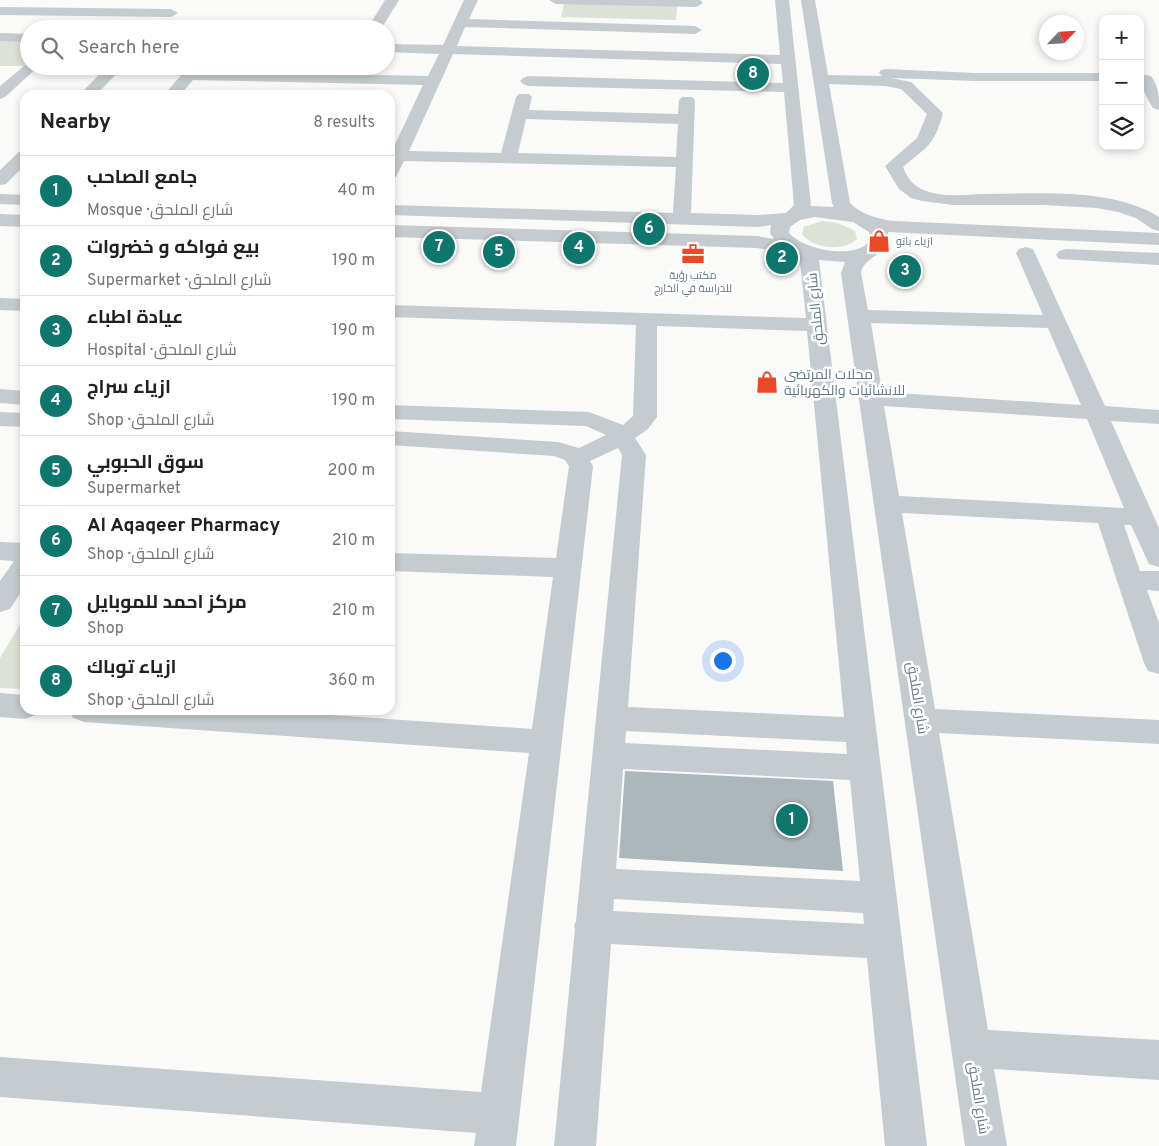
<!DOCTYPE html>
<meta charset="utf-8">
<style>
body{margin:0;font-family:Overpass,Cairo,sans-serif;background:#f2f2f2;color:#202124}
.controls{position:absolute;right:15px;top:15px;display:grid;overflow:hidden;border-radius:10px;box-shadow:0 2px 8px #0003}
.controls button{width:45px;height:45px;display:grid;place-items:center;padding:0;border:0;border-bottom:1px solid #e0e0e0;background:#fff;color:#202124;font:25px sans-serif}
.compass{position:absolute;left:1039px;top:15px;width:45px;height:45px;border-radius:50%;background:#fff;box-shadow:0 2px 8px #0003;rotate:65deg}
.you{position:absolute;left:722px;top:660px;width:18px;height:18px;margin:-12px;border:4px solid #fff;border-radius:50%;background:#1a73e8;box-shadow:0 0 0 8px #1a73e833}
.badge{display:grid;place-items:center;width:32px;height:32px;border-radius:50%;background:#0f766e;color:#fff;font-size:16px;font-weight:700}
.pin{position:absolute;translate:-50% -50%;border:2px solid #fff;box-shadow:0 1px 5px #0006}
.list{margin:0;padding:0;list-style:none}
h2{display:flex;justify-content:space-between;align-items:center;height:65px;margin:0;padding:0 20px;font-size:21px}
h2 small{font-size:16px;font-weight:400;color:#757577}
.list li{display:grid;grid-template-columns:32px 1fr auto;gap:15px;align-items:center;box-sizing:border-box;height:70px;padding:0 20px;border-top:1px solid #e0e0e0}
.list b{display:block;font-size:19px;white-space:nowrap}
.list p{margin:0;font-size:16px;white-space:nowrap;color:#757577}
.list em{font-size:16px;font-style:normal;color:#757577}
.icon{flex:none;width:28px;height:28px;fill:none;stroke:currentColor;stroke-width:2;stroke-linecap:round;stroke-linejoin:round}
.map{position:relative;flex:none;width:1159px;height:1146px;overflow:hidden}
.search{position:absolute;background:#fff;box-shadow:0 2px 8px #0003;left:20px;top:20px;width:375px;height:55px;display:flex;align-items:center;gap:12px;box-sizing:border-box;padding:0 18px;border-radius:28px;color:#757577;font-size:19px}
.panel{position:absolute;background:#fff;box-shadow:0 2px 8px #0003;left:20px;top:90px;width:375px;height:625px;border-radius:15px}
.map>svg:first-child{display:block}
.green{fill:#dce2d8}
.building{fill:#acb6bb}
.lines{fill:none;stroke-linecap:round;stroke-linejoin:round}
.minor{fill:#c5cbce;fill-rule:evenodd}
.labels{text-anchor:middle;stroke-width:5;stroke-linejoin:round;paint-order:stroke}
.far-poi-label{font-size:11px;fill:#647884;stroke:#fff;text-anchor:start}
.street-label{font-size:14px;fill:#647884;stroke:#fff}
.poi-label{font-size:14px;fill:#647884;stroke:#fff;text-anchor:start}
</style>
<div class="map">
<svg width="1159" height="1146" viewBox="0 0 1159 1146">
<rect width="100%" height="100%" fill="#fafaf8"/>
<path class="green" d="M564,3L677,6L676,20L561,17Z
M0,39H29V63L25,66H0Z
M822,221L838,223L855,231L857,239C844,252 813,249 802,234L804,227Z
M25,616V689L0,688V658Z"/>
<path class="building" d="M625,771L833,781L843,871L619,858Z"/>
<g class="lines">
<path class="minor" d="M385,0H399L381,29H367Z
M464,0H478L469,19L695,26L702,30L695,34L465,27L457,46L780,55L775,0H789L811,206L834,207L832,203L801,0H815L828,75L882,76L879,73L881,70L886,69L976,73H1103V81H976L891,78L911,82L943,113C934,147 927,146 903,167C907,178 914,187 926,191C943,197 965,195 983,194C1036,194 1112,187 1159,217V231L1152,229L1136,218L1118,212L1097,208L1044,205H953L922,201L911,198L899,189L885,166L917,138L927,114L901,89L885,86L829,84L850,203C862,215 878,219 894,221L1159,233V245L888,232C896,253 863,255 861,273L868,310L1043,315L1016,253L1019,249L1026,247L1033,249L1105,406L1159,410V424L1111,421L1159,528V567L1149,564L1131,525H1124L1140,571H1159V591L1147,590L1159,623V674L1148,671L1144,663L1098,523L902,513L935,709L1159,720V744L939,733L988,1030L1159,1040V1080L994,1069L1007,1146H965L841,273L845,262L819,260L927,1146H885L867,958L611,944L596,1146H554L575,929L574,926L576,921L622,455L618,448L590,461L593,466L516,1146H474L476,1133L0,1097V1057L481,1092L529,753L84,722L73,718L69,710H259L532,729L553,577L390,571V553L556,558L569,466L565,460L554,456L390,445V431L558,442L579,448L606,435L586,426L390,419V405L589,412L623,425L633,416L636,325L390,317V305L806,318L800,262L793,254L757,248L390,237V225L757,236L774,239L770,233L771,225L758,227L390,215V205L673,213L676,167L404,161L396,177L390,178V155L423,85L193,80L180,95H164L189,66H204L201,71L428,76L439,54L386,52V44L443,45ZM453,54L781,64L783,83L528,76L523,78L520,81L523,84L528,86L784,92L794,205L786,213L758,215L691,213L695,100L692,97H682L679,100L678,114L529,110L532,97L529,94H519L516,97L501,153L409,151ZM526,119L678,124L676,157L518,153ZM815,217L853,222L869,232L870,241C854,260 804,250 789,233L790,227L800,220ZM871,323L1048,328L1081,405L882,392ZM657,326L807,331L844,717L628,707L646,455L635,438L648,429L657,417ZM884,406L1087,419L1124,508L899,496ZM626,731L846,742L847,754L625,743ZM623,769L850,780L860,881L616,869ZM614,899L863,913L864,924L613,911Z
M549,0H700L703,3L696,7L556,4Z
M0,7L171,9L178,13L171,17L0,15Z
M0,33L29,34V42L0,41Z
M29,62V66H39L5,97L0,99V86Z
M108,66H124L96,95H79Z
M1140,74L1151,76C1159,87 1159,96 1159,110L1153,108C1147,98 1140,86 1140,74Z
M25,151V165L6,184L0,185V170L19,152Z
M0,194L25,195V205L0,204Z
M0,214L25,215V227L0,226Z
M1066,249L1159,253V265L1059,259L1056,255L1059,251Z
M0,298L25,299V311L0,310Z
M0,389L25,391V405L0,403Z
M0,412L25,413V427L0,426Z
M0,542L25,543V586L10,609L0,612V581L14,561L0,560Z
M0,693L25,695V710H39L36,715L25,719L0,717Z"/>
</g>
<defs>
<symbol id="shop-bare" viewBox="-9 -9 18 18"><path d="M-5-2.5h2.3a2.7 3.5 0 0 1 5.4 0H5L5.5 6h-11ZM-1.5-2.5h3a1.5 2.3 0 0 0-3 0Z" fill="#eb4827" stroke="#fff" stroke-width="2.5" paint-order="stroke"/></symbol>
<symbol id="office-bare" viewBox="-9 -9 18 18"><path d="M-6-3h4V-5.5h4V-3h4V5H-6ZM-1-4.5V-3h2v-1.5ZM-6 0V1H6V0Z" fill="#eb4827" stroke="#fff" stroke-width="2.5" paint-order="stroke"/></symbol>
</defs>
<g fill-rule="evenodd">
<use href="#shop-bare" x="863" y="225" width="32" height="32"/>
<use href="#office-bare" x="677" y="238" width="32" height="32"/>
<use href="#shop-bare" x="751" y="366" width="32" height="32"/>
</g>
<g class="labels">
<g class="far-poi-label">
<text x="896" y="245">ازياء باتو</text>
<text x="693" y="279" text-anchor="middle">مكتب رؤية<tspan x="693" dy="13">للدراسة في الخارج</tspan></text>
</g>
<g class="street-label">
<text transform="translate(815 309) rotate(-96)" y="5">شارع الملحق</text>
<text transform="translate(918 698) rotate(81)" y="5">شارع الملحق</text>
<text transform="translate(979 1098) rotate(81)" y="5">شارع الملحق</text>
</g>
<g class="poi-label">
<text x="784" y="379">محلات المرتضى<tspan x="784" dy="16">للانشائيات والكهربائية</tspan></text>
</g>
</g>
</svg>
<div class="controls">
<button>+</button>
<button>−</button>
<button><svg class="icon" aria-label="layers" viewBox="0 0 24 24"><path d="M12 4l9 5-9 5-9-5zM3 14l9 5 9-5"/></svg></button>
</div>
<svg class="compass" viewBox="-18 -18 36 36"><path d="M0-13l5 13h-10z" fill="#e53935"/><path d="M0 13l5-13h-10z" fill="#757577"/></svg>
<div class="you"></div>
<div class="pin badge" style="left:792px;top:820px">1</div>
<div class="pin badge" style="left:782px;top:258px">2</div>
<div class="pin badge" style="left:905px;top:271px">3</div>
<div class="pin badge" style="left:579px;top:248px">4</div>
<div class="pin badge" style="left:499px;top:252px">5</div>
<div class="pin badge" style="left:649px;top:229px">6</div>
<div class="pin badge" style="left:439px;top:247px">7</div>
<div class="pin badge" style="left:753px;top:74px">8</div>
<div class="search"><svg class="icon" aria-label="search" viewBox="0 0 24 24"><circle cx="10" cy="10" r="6"/><path d="M15 15l6 6"/></svg>Search here</div>
<section class="panel">
<h2>Nearby<small>8 results</small></h2>
<ul class="list">
<li><span class="badge">1</span><div><b>جامع الصاحب</b><p>Mosque · شارع الملحق</p></div><em>40 m</em></li>
<li><span class="badge">2</span><div><b>بيع فواكه و خضروات</b><p>Supermarket · شارع الملحق</p></div><em>190 m</em></li>
<li><span class="badge">3</span><div><b>عيادة اطباء</b><p>Hospital · شارع الملحق</p></div><em>190 m</em></li>
<li><span class="badge">4</span><div><b>ازياء سراج</b><p>Shop · شارع الملحق</p></div><em>190 m</em></li>
<li><span class="badge">5</span><div><b>سوق الحبوبي</b><p>Supermarket</p></div><em>200 m</em></li>
<li><span class="badge">6</span><div><b>Al Aqaqeer Pharmacy</b><p>Shop · شارع الملحق</p></div><em>210 m</em></li>
<li><span class="badge">7</span><div><b>مركز احمد للموبايل</b><p>Shop</p></div><em>210 m</em></li>
<li><span class="badge">8</span><div><b>ازياء توباك</b><p>Shop · شارع الملحق</p></div><em>360 m</em></li>
</ul>
</section>
</div>
